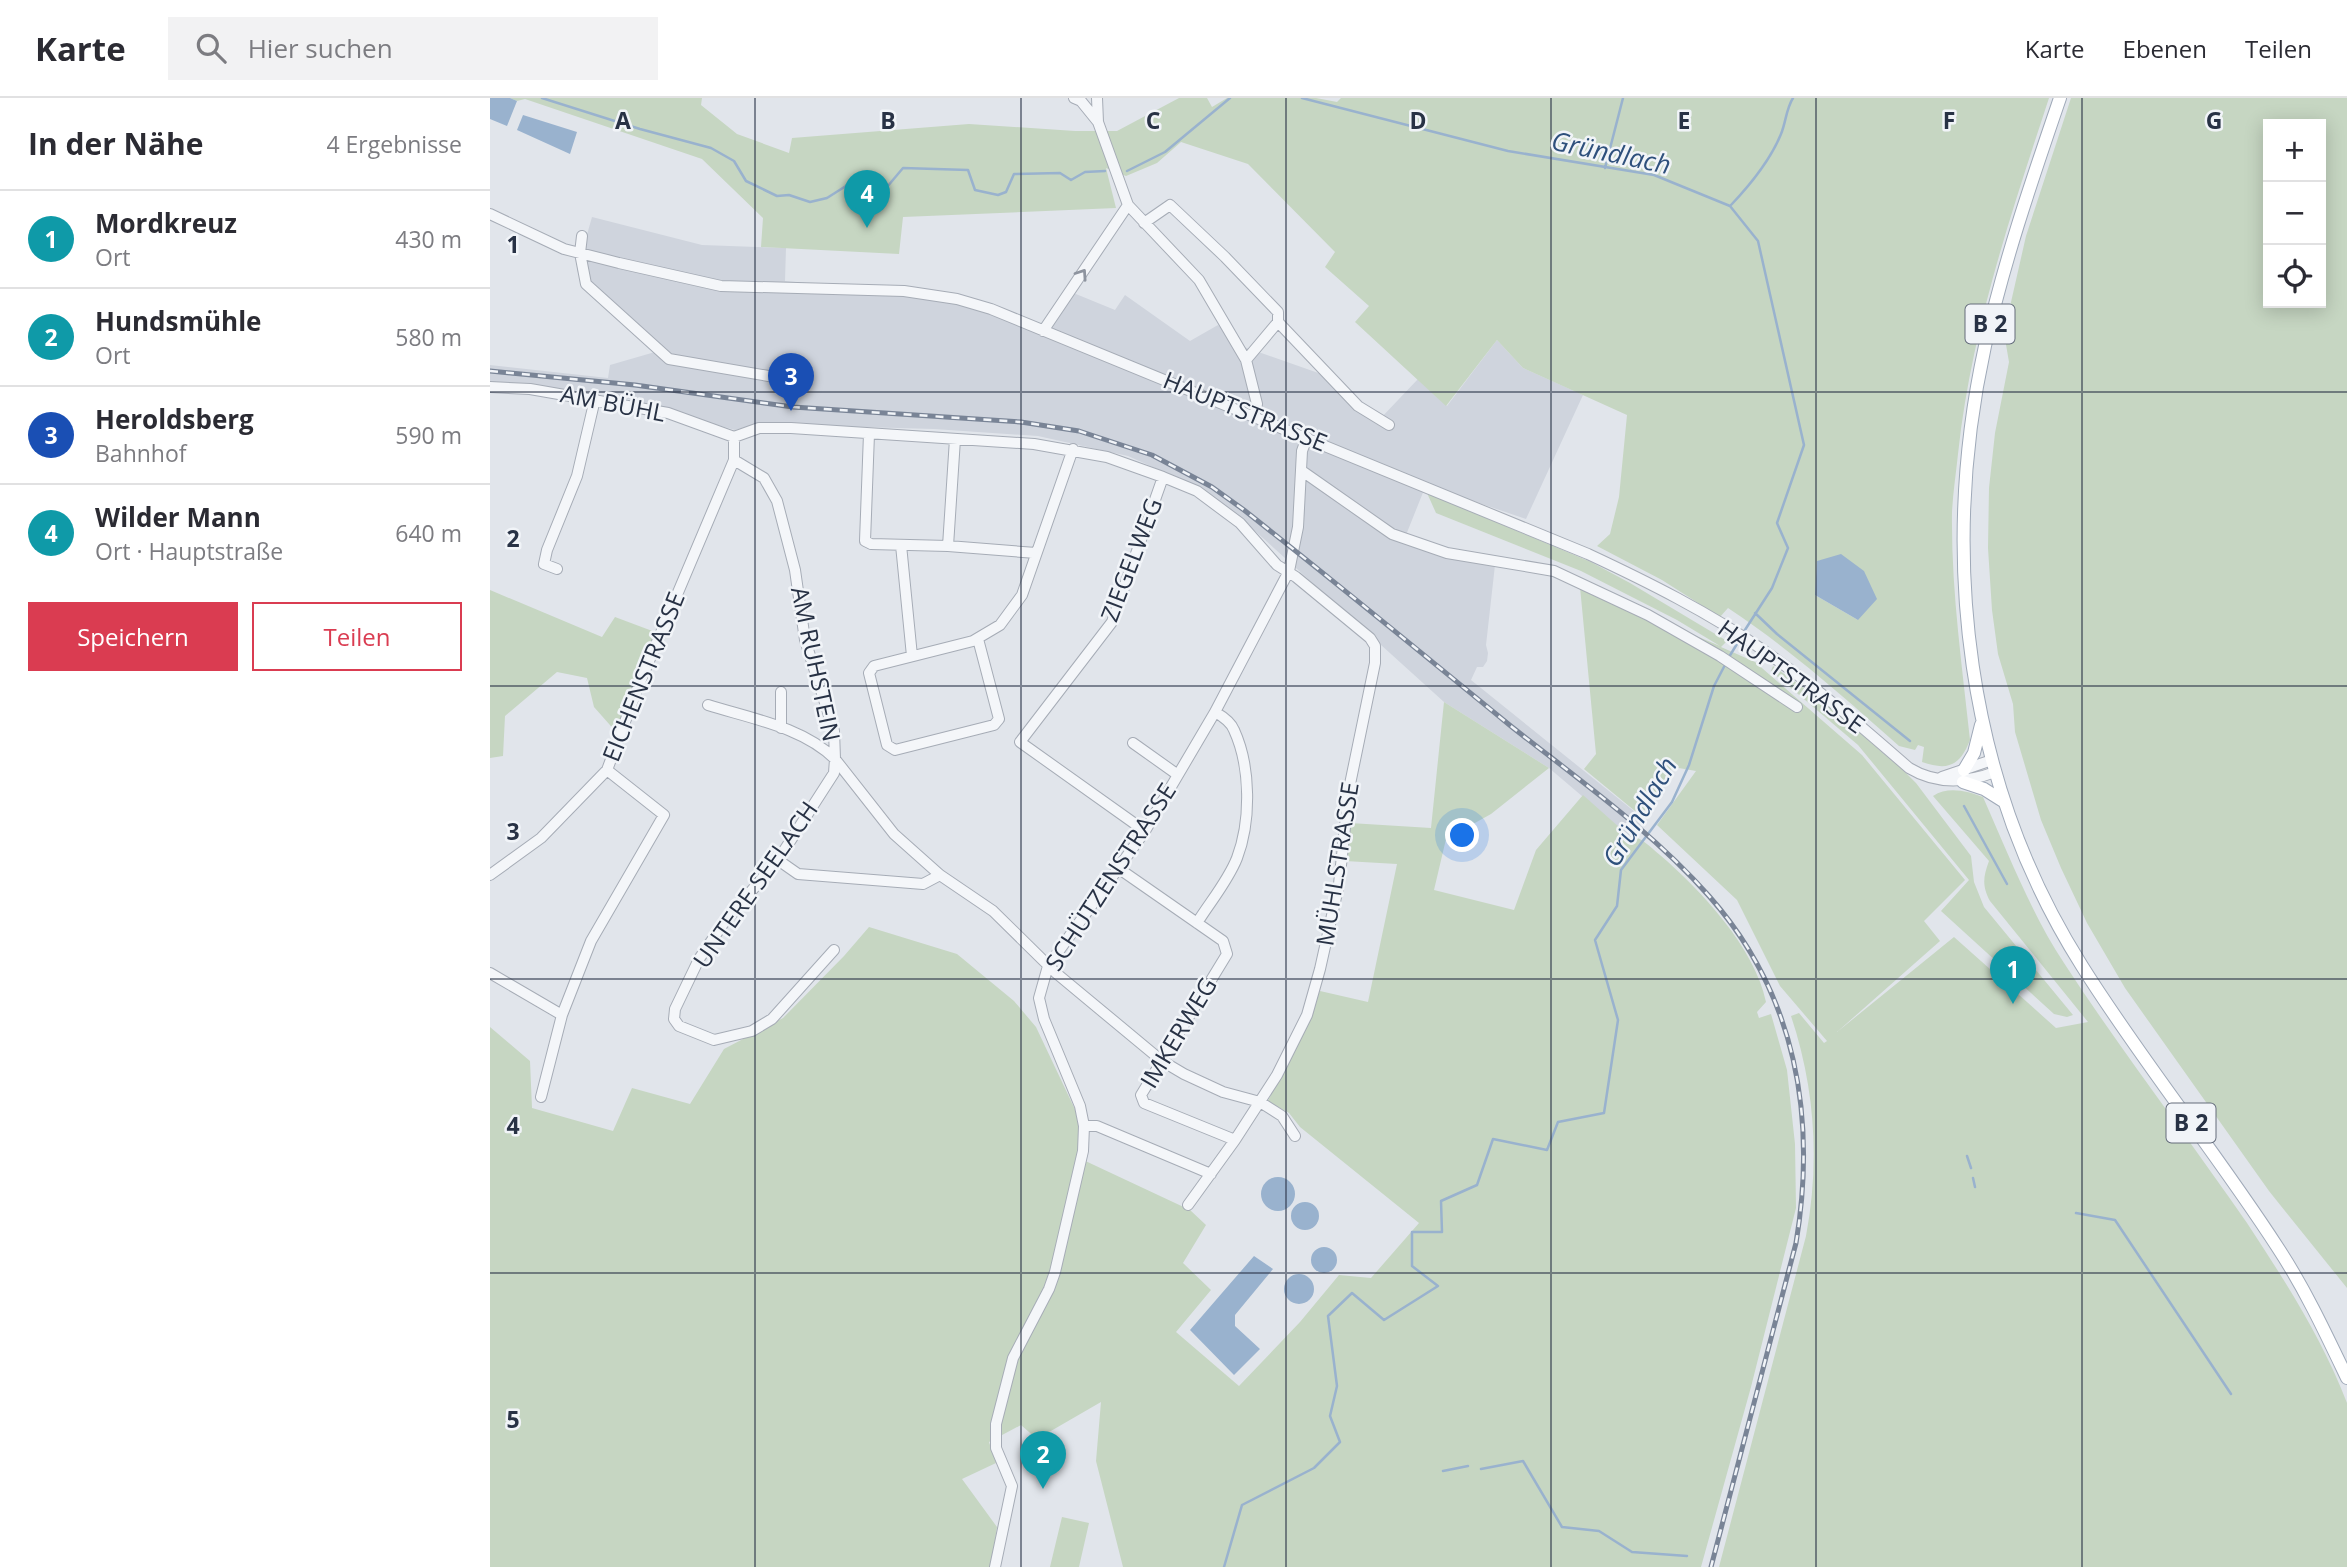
<!DOCTYPE html>
<html lang="de">
<meta charset="utf-8">
<style>
body{margin:0;font-family:"Open Sans",sans-serif;background:#f2f2f3;color:#2b2b33}
.controls{position:absolute;right:21px;top:21px;display:grid;overflow:hidden;border-radius:0px;box-shadow:0 4px 18px #0003}
.controls button{width:63px;height:63px;display:grid;place-items:center;padding:0;border:0;border-bottom:2px solid #e1e1e2;background:#fff;color:#2b2b33;font:35px sans-serif}
.you{position:absolute;left:973px;top:738px;width:24px;height:24px;margin:-18px;border:5px solid #fff;border-radius:50%;background:#1a73e8;box-shadow:0 0 0 10px #1a73e833}
.badge{display:grid;place-items:center;width:46px;height:46px;border-radius:50%;background:#da3c51;color:#fff;font-size:23px;font-weight:700}
.pin{position:absolute;translate:-50% -58px;filter:drop-shadow(0 2px 4px #0008)}
.pin::after{content:'';position:absolute;top:37px;width:24px;height:21px;background:inherit;clip-path:polygon(0 0,100% 0,50% 100%)}
.list{margin:0;padding:0;list-style:none}
h2{display:flex;justify-content:space-between;align-items:center;height:91px;margin:0;padding:0 28px;font-size:30px}
h2 small{font-size:23px;font-weight:400;color:#7c7c81}
.list li{display:grid;grid-template-columns:46px 1fr auto;gap:21px;align-items:center;box-sizing:border-box;height:98px;padding:0 28px;border-top:2px solid #e1e1e2}
.list b{display:block;font-size:26px;white-space:nowrap}
.list p{margin:0;font-size:23px;white-space:nowrap;color:#7c7c81}
.list em{font-size:23px;font-style:normal;color:#7c7c81}
.actions{display:flex;gap:14px;padding:21px 28px}
.actions a{flex:1;padding:16px 0;border:2px solid #da3c51;border-radius:0px;text-align:center;font-size:24px;color:#da3c51}
.actions .main{background:#da3c51;color:#fff}
.icon{flex:none;width:38px;height:38px;fill:none;stroke:currentColor;stroke-width:2;stroke-linecap:round;stroke-linejoin:round}
.map{position:relative;flex:none;width:1857px;height:1469px;overflow:hidden}
header{display:flex;align-items:center;gap:42px;box-sizing:border-box;height:98px;padding:0 35px;background:#fff;border-bottom:2px solid #e1e1e2}
header strong{font-size:33px}
nav{display:flex;gap:38px;margin-inline-start:auto;font-size:24px}
.search{width:490px;height:63px;background:#f2f2f3;display:flex;align-items:center;gap:18px;box-sizing:border-box;padding:0 24px;border-radius:0px;color:#7c7c81;font-size:26px}
main{display:flex}
aside{flex:1;background:#fff}
.map>svg:first-child{display:block}
.built{fill:#cfd4dd}
.green{fill:#c6d6c2;fill-rule:evenodd}
.water{fill:#99b2ce}
.lines{fill:none;stroke-linecap:round;stroke-linejoin:round}
.stream{stroke:#99b2ce;stroke-width:2.5}
.minor-casing{stroke:#a6acb6;stroke-width:12}
.major-casing{stroke:#9fa9b8;stroke-width:14}
.minor{stroke:#f4f6f9;stroke-width:10}
.major{stroke:#fff;stroke-width:12}
.rail-casing{stroke:#798496;stroke-width:5}
.rail{stroke:#f1f4f8;stroke-width:2.5;stroke-dasharray:8;stroke-linecap:butt}
.oneway{stroke:#8e949f}
.grid{fill:none;stroke:#283245;stroke-width:2;stroke-opacity:0.55}
.labels{text-anchor:middle;stroke-width:5;stroke-linejoin:round;paint-order:stroke}
.shield{fill:#f1f4f8;stroke:#646c7b;stroke-width:2}
.shield-label{font-size:23px;font-weight:bold;fill:#283245}
.street-label{font-size:24px;fill:#283245;stroke:#f1f4f8}
.water-label{font-size:26px;font-style:italic;fill:#2e507c;stroke:#f1f4f8}
.grid-label{font-size:23px;text-anchor:middle;font-weight:bold;fill:#283245;stroke:#f1f4f8;stroke-width:5;stroke-linejoin:round;paint-order:stroke}
</style>
<header>
<strong>Karte</strong>
<div class="search"><svg class="icon" aria-label="search" viewBox="0 0 24 24"><circle cx="10" cy="10" r="6"/><path d="M15 15l6 6"/></svg>Hier suchen</div>
<nav><a>Karte</a><a>Ebenen</a><a>Teilen</a></nav>
</header>
<main>
<aside>
<h2>In der Nähe<small>4 Ergebnisse</small></h2>
<ul class="list">
<li><span class="badge" style="background:#0f9aa8">1</span><div><b>Mordkreuz</b><p>Ort</p></div><em>430 m</em></li>
<li><span class="badge" style="background:#0f9aa8">2</span><div><b>Hundsmühle</b><p>Ort</p></div><em>580 m</em></li>
<li><span class="badge" style="background:#1a4fb4">3</span><div><b>Heroldsberg</b><p>Bahnhof</p></div><em>590 m</em></li>
<li><span class="badge" style="background:#0f9aa8">4</span><div><b>Wilder Mann</b><p>Ort · Hauptstraße</p></div><em>640 m</em></li>
</ul>
<div class="actions"><a class="main">Speichern</a><a>Teilen</a></div>
</aside>
<div class="map">
<svg width="1857" height="1469" viewBox="0 0 1857 1469">
<rect width="100%" height="100%" fill="#e1e5eb"/>
<path class="built" d="M102,119L212,147L296,150L295,183L414,194L466,202L553,234L581,194L625,212L635,197L700,243L728,227L754,249L834,277L889,322L928,281L957,308L1007,242L1033,270L1093,297L1036,421L936,387L916,437L1005,467L996,547L998,555L997,563L993,569H987L981,582L1155,722L1139,738L1059,670L954,604L754,423L710,390L638,358L548,338L444,331L266,326L245,332L117,295L0,284V267L118,280L120,267L165,254L92,185L87,172Z"/>
<path class="green" d="M20,0H212L211,7L247,36L299,55L302,40L479,26L585,33H627L689,0H717L722,9L737,0H826L847,4L851,0H1559C1521,116 1481,233 1468,356C1466,375 1463,395 1462,414C1461,491 1472,566 1480,642C1470,668 1458,673 1432,664L1434,649L1428,647L1425,652L1409,648C1354,599 1300,551 1238,510L1230,519L1172,482L1107,448L1120,436L1129,399L1137,317L1033,270L1007,242L956,308L865,224L879,208L835,169L845,154L758,66L691,44L667,65L636,78L616,70L626,110L413,119L409,156L271,149L273,120L212,61L35,1L27,3ZM1327,463L1368,522L1325,497Z
M1581,0H1857V1190L1779,1093L1635,890L1597,825L1571,770L1551,722L1525,634L1523,606L1508,556L1502,512L1498,450L1499,390L1505,335L1519,264L1514,235L1536,138ZM1778,26H1831V205H1778Z
M937,395L1101,464L1140,485L1237,543L1231,549L1265,564L1372,657L1475,782L1434,823L1450,843L1347,934L1464,839L1566,930L1598,924L1500,803C1492,788 1493,779 1499,763L1443,698C1458,688 1477,693 1493,699C1517,753 1542,817 1574,865C1632,954 1697,1038 1757,1125C1795,1183 1832,1240 1857,1305V1469H1229L1316,1138C1330,1064 1325,990 1301,918L1309,915L1334,945L1337,943L1290,888L1247,802L1167,727L1206,673L1183,669L1151,718L1094,671L1106,656L1090,489L1230,548L1187,522L1091,473L946,415Z
M0,492L112,539L125,519L165,534L127,635L104,609L97,580L67,574L15,618L13,658L0,660Z
M1283,568L1336,606L1413,672L1426,685L1481,758L1484,784L1494,809L1583,917L1577,919L1564,916L1451,813L1479,782L1368,647L1281,573Z
M954,604L1059,670L1001,716L956,741L944,792L1024,812L1046,752L1093,697L1139,738C1152,739 1160,749 1170,757C1211,792 1265,850 1276,904L1267,914L1269,920L1281,916L1297,972L1305,1046L1306,1110L1261,1289L1211,1469H633L606,1363L611,1304L547,1341L531,1327L499,1344L506,1365L472,1381L507,1429L501,1469H0V929L40,963L42,1010L123,1033L142,990L200,1006L234,951L293,920L354,858L379,829L467,856L524,903L546,929L590,1022L589,1060L700,1112L716,1127L693,1165L721,1192L686,1234L749,1288L810,1224L849,1177L881,1180L929,1125L810,1029L799,1015L778,1003L830,893L878,904L907,766L855,763L860,725L941,730Z
M572,1419L599,1425L589,1469H560Z"/>
<path class="water" d="M20,0L27,3L17,28L0,21V0Z
M33,17L87,34L80,56L27,32Z
M1351,456L1374,473L1387,501L1368,522L1325,497L1327,463Z
M771 1096a17 17 0 1 1 34 0a17 17 0 1 1-34 0Z
M801 1118a14 14 0 1 1 28 0a14 14 0 1 1-28 0Z
M821 1162a13 13 0 1 1 26 0a13 13 0 1 1-26 0Z
M764,1158L783,1171L745,1217V1228L770,1251L744,1277L700,1232Z
M794 1191a15 15 0 1 1 30 0a15 15 0 1 1-30 0Z"/>
<g class="lines">
<path class="stream" d="M52,0L150,31L221,50L244,63L256,83L287,98L299,97L320,104L337,100L370,79L383,89H397L413,70L478,72L485,92L508,97L516,94L524,76L570,75L581,82L595,74L615,73
M812,0L1018,53L1164,77L1240,108L1268,143L1314,347L1287,425L1298,450L1282,490L1253,535
M1115,70L1133,0
M637,73L675,54L740,0
M1241,107C1261,86 1280,63 1291,36C1296,24 1296,11 1303,0
M1265,515L1287,536L1420,643
M1239,559L1250,541
M1474,708L1517,786
M1477,1058L1481,1070
M1483,1080L1485,1089
M1586,1115L1625,1122L1741,1296
M991,1371L1033,1363L1072,1429L1109,1433L1142,1454L1197,1458
M953,1373L978,1368
M734,1469L752,1407L824,1370L850,1344L840,1318L847,1288L838,1218L862,1195L894,1222L948,1188L922,1168V1134H952L951,1103L987,1087L1003,1041L1057,1052L1068,1024L1114,1015L1128,922L1105,842L1127,808L1131,772L1182,704L1199,667L1224,588L1236,565"/>
<defs>
<path id="minor" d="M584,0L591,3L608,24L638,107L709,182L756,262L767,306L764,318
M607,0L608,24
M0,116L74,151L129,165L231,188L414,193L467,201L501,211L1098,456C1158,484 1218,514 1273,552C1325,588 1372,629 1419,670C1447,687 1476,685 1505,674
M654,125L680,107L735,159L788,214V224L868,308L899,327
M92,138L90,155L96,186L179,261L290,280
M553,233L638,107
M756,262L788,224
M0,289L40,291L178,315L244,339
M379,336L375,443L381,446L458,448L546,455
M244,339L269,330H301L544,346L617,359L673,379L707,393L750,425L787,467L806,479L880,540L885,548V565L859,691L849,786L830,871L817,917L787,977L745,1042L698,1107
M244,362L274,380L287,403L305,472L315,542L344,633L345,661L404,736L450,777L503,813L566,875L672,963L694,976L733,994L770,1004L792,1018L805,1038
M812,373L902,436L957,455L1064,473L1158,517L1230,558L1307,609
M411,447L422,558
M458,448L465,341
M67,471L54,466L57,452L87,378L105,301
M488,541L509,621L504,627L405,652L397,647L379,575L384,568L483,543L510,527L532,497L583,351
M218,607C259,620 313,629 345,661L344,675L288,762L233,826L209,861L185,911L184,921L189,928L224,942L262,933L282,921L344,852
M291,630V594
M643,645L688,677
M1452,679L1502,662
M655,733L530,644L622,524L673,379
M288,762L308,776L433,786L450,777
M628,770L733,843L737,856L651,997L654,1005L745,1042
M0,777L51,740L117,672L148,589L244,362V339
M707,825C720,804 738,783 747,760C761,723 761,669 744,632C741,624 732,618 725,614
M0,875L72,917
M51,999L72,917L101,843L174,717L117,672
M594,1028H607L721,1076
M505,1469L522,1388L506,1350V1326L523,1260L559,1191L565,1174L593,1053L594,1028L590,1008L554,921L549,900L558,868L655,733L725,614L799,473L808,429L812,353L817,339"/>
<path id="major" d="M1570,0C1542,82 1514,163 1495,248C1449,458 1476,685 1592,868C1653,965 1726,1054 1788,1150C1815,1191 1836,1236 1857,1280
M1474,672L1484,655L1491,627
M1473,684L1494,691L1513,703"/>
</defs>
<use href="#minor" class="minor-casing"/>
<use href="#major" class="major-casing"/>
<use href="#minor" class="minor"/>
<use href="#major" class="major"/>
<defs>
<path id="rail" d="M0,273L145,287L303,309L531,324L589,333L662,357L722,389L754,412C844,483 933,556 1022,629C1089,682 1162,733 1219,798C1306,896 1327,1019 1306,1145L1221,1469"/>
</defs>
<use href="#rail" class="rail-casing"/>
<use href="#rail" class="rail"/>
</g>
<defs><path id="oneway-chevron" d="M-2-3.5L2.5 0L-2 3.5" fill="none" stroke-width="1.6" stroke-linecap="round" stroke-linejoin="round" transform="scale(1.75)"/></defs>
<use class="oneway" href="#oneway-chevron" transform="translate(592 176) rotate(-56)"/>
<path class="grid" d="M265,0V1469M531,0V1469M796,0V1469M1061,0V1469M1326,0V1469M1592,0V1469M0,294H1857M0,588H1857M0,881H1857M0,1175H1857"/>
<g class="labels">
<g class="shield">
<rect x="1475.5" y="206.5" width="49" height="39" rx="5"/>
<rect x="1676.5" y="1005.5" width="49" height="39" rx="5"/>
</g>
<g class="shield-label">
<text x="1500" y="234">B 2</text>
<text x="1701" y="1033">B 2</text>
</g>
<g class="street-label">
<text transform="translate(123 306) rotate(11)" y="8">AM BÜHL</text>
<text transform="translate(755 314) rotate(22)" y="8">HAUPTSTRASSE</text>
<text transform="translate(642 462) rotate(-69)" y="8">ZIEGELWEG</text>
<text transform="translate(325 566) rotate(78)" y="8">AM RUHSTEIN</text>
<text transform="translate(154 579) rotate(-68)" y="8">EICHENSTRASSE</text>
<text transform="translate(1301 579) rotate(36)" y="8">HAUPTSTRASSE</text>
<text transform="translate(848 766) rotate(-81)" y="8">MÜHLSTRASSE</text>
<text transform="translate(621 779) rotate(-57)" y="8">SCHÜTZENSTRASSE</text>
<text transform="translate(266 787) rotate(-55)" y="8">UNTERE SEELACH</text>
<text transform="translate(689 935) rotate(-59)" y="8">IMKERWEG</text>
</g>
<g class="water-label">
<text transform="translate(1121 55) rotate(12)" y="9">Gründlach</text>
<text transform="translate(1150 714) rotate(-60)" y="9">Gründlach</text>
</g>
</g>
<g class="grid-label">
<text x="133" y="31">A</text>
<text x="398" y="31">B</text>
<text x="663" y="31">C</text>
<text x="928" y="31">D</text>
<text x="1194" y="31">E</text>
<text x="1459" y="31">F</text>
<text x="1724" y="31">G</text>
<text x="23" y="155">1</text>
<text x="23" y="449">2</text>
<text x="23" y="742">3</text>
<text x="23" y="1036">4</text>
<text x="23" y="1330">5</text>
</g>
</svg>
<div class="controls">
<button>+</button>
<button>−</button>
<button><svg class="icon" aria-label="locate" viewBox="0 0 24 24"><circle cx="12" cy="12" r="6"/><path d="M12 2v4M12 18v4M2 12h4M18 12h4"/></svg></button>
</div>
<div class="you"></div>
<div class="pin badge" style="left:1523px;top:906px;background:#0f9aa8">1</div>
<div class="pin badge" style="left:553px;top:1391px;background:#0f9aa8">2</div>
<div class="pin badge" style="left:301px;top:313px;background:#1a4fb4">3</div>
<div class="pin badge" style="left:377px;top:130px;background:#0f9aa8">4</div>
</div>
</main>
